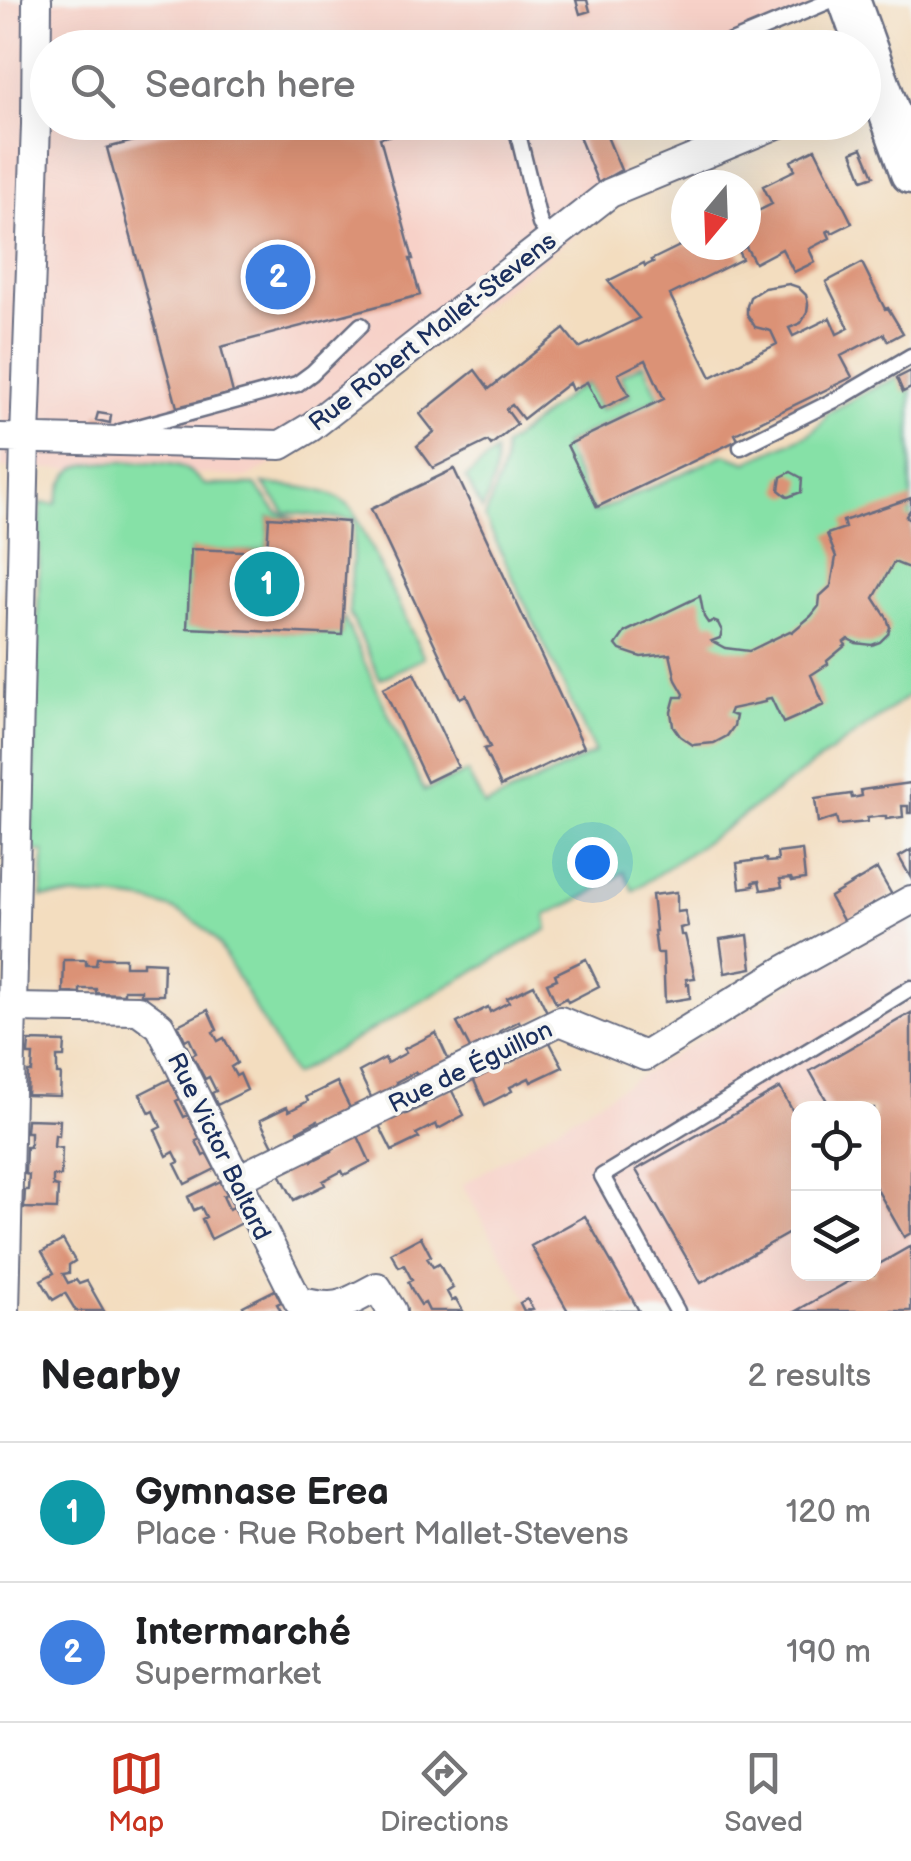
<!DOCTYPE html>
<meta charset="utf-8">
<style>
body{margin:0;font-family:"Balsamiq Sans",sans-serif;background:#f6f6f6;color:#202124}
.controls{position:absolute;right:30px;bottom:30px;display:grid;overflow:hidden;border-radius:20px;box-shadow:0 10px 40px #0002}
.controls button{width:90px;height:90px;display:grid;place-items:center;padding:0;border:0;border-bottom:2px solid #e0e0e0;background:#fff;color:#202124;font:50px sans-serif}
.compass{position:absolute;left:671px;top:170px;width:90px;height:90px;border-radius:50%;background:#fff;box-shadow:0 10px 40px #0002;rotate:199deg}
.you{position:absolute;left:592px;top:862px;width:35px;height:35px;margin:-25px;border:8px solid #fff;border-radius:50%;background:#1a73e8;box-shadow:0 0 0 15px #1a73e833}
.badge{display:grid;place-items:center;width:65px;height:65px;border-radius:50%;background:#c8321e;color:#fff;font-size:32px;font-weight:700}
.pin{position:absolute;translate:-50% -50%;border:5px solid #fff;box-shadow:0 2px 10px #0006}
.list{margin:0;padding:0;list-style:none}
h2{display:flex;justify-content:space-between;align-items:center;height:130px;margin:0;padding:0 40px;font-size:42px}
h2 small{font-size:32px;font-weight:400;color:#757577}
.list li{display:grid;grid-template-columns:65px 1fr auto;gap:30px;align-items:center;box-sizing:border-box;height:140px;padding:0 40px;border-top:2px solid #e0e0e0}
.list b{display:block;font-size:38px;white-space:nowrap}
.list p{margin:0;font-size:32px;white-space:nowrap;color:#757577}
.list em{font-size:32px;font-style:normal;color:#757577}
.icon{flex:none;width:55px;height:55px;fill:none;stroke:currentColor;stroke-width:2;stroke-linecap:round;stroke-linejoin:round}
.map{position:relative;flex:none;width:911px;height:1311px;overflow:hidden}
.search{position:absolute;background:#fff;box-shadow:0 10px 40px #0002;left:30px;right:30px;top:30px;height:110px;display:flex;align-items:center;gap:25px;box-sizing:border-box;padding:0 35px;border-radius:55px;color:#757577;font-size:38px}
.sheet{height:410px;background:#fff}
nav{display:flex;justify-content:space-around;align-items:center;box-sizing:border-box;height:140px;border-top:2px solid #e0e0e0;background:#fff;font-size:28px;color:#757577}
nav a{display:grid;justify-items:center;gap:5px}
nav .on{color:#c8321e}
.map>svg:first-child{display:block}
.built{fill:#f7d1c8;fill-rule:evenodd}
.green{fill:#86e1a7;stroke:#508882;stroke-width:2.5}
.building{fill:#db9276}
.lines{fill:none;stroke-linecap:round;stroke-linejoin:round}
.lane-casing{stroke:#676c80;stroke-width:19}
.street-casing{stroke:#676c80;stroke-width:32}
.secondary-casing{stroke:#676c80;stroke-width:45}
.lane{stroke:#fff;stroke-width:14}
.street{stroke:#fff;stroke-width:28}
.secondary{stroke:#fff;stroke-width:40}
.labels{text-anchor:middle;stroke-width:8;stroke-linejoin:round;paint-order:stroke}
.street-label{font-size:25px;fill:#1b2f5e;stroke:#f6f6f2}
</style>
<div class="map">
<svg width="911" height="1311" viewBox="0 0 911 1311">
<rect width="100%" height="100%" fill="#f6f6f2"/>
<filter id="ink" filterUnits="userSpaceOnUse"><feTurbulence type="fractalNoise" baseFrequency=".01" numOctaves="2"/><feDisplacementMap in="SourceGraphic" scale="20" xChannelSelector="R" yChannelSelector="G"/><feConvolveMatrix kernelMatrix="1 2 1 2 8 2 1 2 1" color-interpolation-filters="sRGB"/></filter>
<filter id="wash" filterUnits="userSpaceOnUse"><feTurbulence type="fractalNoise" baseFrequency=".0048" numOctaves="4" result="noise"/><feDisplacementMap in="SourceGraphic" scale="40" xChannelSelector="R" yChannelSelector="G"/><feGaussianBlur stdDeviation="2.25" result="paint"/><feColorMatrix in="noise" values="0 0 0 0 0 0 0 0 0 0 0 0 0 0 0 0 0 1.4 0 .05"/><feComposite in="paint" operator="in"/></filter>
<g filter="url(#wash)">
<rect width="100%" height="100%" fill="#f3ddbf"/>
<path class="built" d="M0,0H804L814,18L744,47L48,48V122L603,123L622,169L630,197L599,216L291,454L247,478L171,471L0,468Z
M911,916V1311H534L462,1185L718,1028ZM798,1108H874V1274H798Z"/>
<path class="green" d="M644,364L659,397L563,445L594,513L725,454L747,462L809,434L820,425L828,413L873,388L911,372V694L727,827L633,891L624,872L585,897L546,915L548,929L293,1075L219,945C181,890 102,897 42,897L44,852L31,850L41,503L56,504C60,490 63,478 75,469C89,459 161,461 179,466C189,469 197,478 205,485H255L277,512L296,519L269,517L267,552L191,550L187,627L342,635L343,616L424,791L467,772L485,806L595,753L485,518L504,464V447L573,391L587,384L600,410L630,396L621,375Z
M495,452C498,472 490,492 482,510L466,478Z
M263,484C295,487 329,485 353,510L424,658L380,679L349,612L355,520L285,512Z"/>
<g id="blocks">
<path class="building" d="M576,0H587L590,11L580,14Z
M206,122H413L415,129L380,138L413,259H410L420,295L221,347L233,393L177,407L107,148Z
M573,122H601L621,170L598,183Z
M659,122H687L664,133Z
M862,148L874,176L863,180L852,152Z
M815,149L852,223L832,233L831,230L827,231L830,238L809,249L815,262L794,272L782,249L755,263L746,247L738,251L742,259L670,295L711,377L777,344L771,331L755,327L747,314V306L750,297L764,288L789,284L798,287L806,295L808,304L807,313L801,323L789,328L793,336L830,318L837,334L849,328L826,282L862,263L885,309L888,308L903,333L888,341L884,334L841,356L852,377L735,434L738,440L597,507L567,445L664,399L646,360L618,374L629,395L601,409L587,382L572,390L569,383L523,419L512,405L506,409L517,424L491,445L488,441L433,468L417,446L434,432L420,414L475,370L489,389L564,329L579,348L639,318L608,281L644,263L645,266L653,262L651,260L686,243V245H746V217L772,204L763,186L795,170L791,161Z
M911,371V388L903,392L897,378Z
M98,413L111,415L110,423L96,420Z
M454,469L584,747L501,786L484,749L490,747L466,695L460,698L371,509Z
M791,472L802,478L801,492L788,497L779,490L781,477Z
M911,498V509L906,516L909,519L911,516V569L894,562L874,598L887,618L890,627L888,634L880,642L872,645L856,643L848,639L844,642L846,645L827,661L828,664L811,675L824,705L783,723L771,698L765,699V702L731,709L729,714L736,716L734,726L727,736L714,743L693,745L680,736L673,726L671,712L675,697H683L684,694L676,680L670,654L641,657L620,650L616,645L625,632L700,596L704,617L708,623L713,621L718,623L722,631L720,638L712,641L725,648L749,651L790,631L792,632L811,616L819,606L820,596L831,586L836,557L827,534L845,528L843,521Z
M269,517L348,522L342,635L187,628L191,549L267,552Z
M414,673L458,767L427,782L383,688Z
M911,783V813H908V806H902L903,817L886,819V816H883L867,818V822L838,825L836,817L818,823L815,799L851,794L852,798L862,796L861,790Z
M802,850L805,879L792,881L791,878L780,879L782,887L761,890L759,881L753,882L754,886L740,888L737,863L766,859L767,862L778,861L777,853Z
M911,850V878L899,857Z
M877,869L892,895L844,922L830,897Z
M677,892V912L685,911L688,926L680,928L681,935H685L695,978L686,979L687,985L689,984L690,998L665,1002L663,953H657L654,931H656L652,895Z
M748,935L752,968L725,973L720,939Z
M97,958H125V966H143V962L164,963L163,995H141V990H124V994L96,993V989H80V993L63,992L64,960H86V965H96Z
M586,959L599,986L568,1002L566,998L556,1003L547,983L557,979L555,974Z
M534,985L547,1012L521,1025L519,1021L500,1031L502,1035L471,1050L457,1023L488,1007L490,1012L509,1002L507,998Z
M208,1010L217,1030L213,1032L218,1041L224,1038L237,1063L231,1067L236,1076L240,1074L247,1090L217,1105L212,1093L216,1091L209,1077L205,1079L192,1055L196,1053L189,1038L185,1040L178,1025Z
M911,1013V1233L904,1237L874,1184V1108H831L810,1071Z
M436,1033L449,1061L418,1076L415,1072L396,1082L398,1086L372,1099L359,1072L385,1058L387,1063L406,1053L404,1049Z
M548,1039L563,1067L531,1082L529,1078L510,1087L512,1091L485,1105L472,1076L498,1064L500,1067L509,1063L519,1058L517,1054Z
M29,1041L65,1042L64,1057H57V1074H61L60,1096L27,1095L28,1072H32L33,1055H28Z
M170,1079L180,1099L176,1101L184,1117L188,1115L200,1139L196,1141L203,1156L207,1154L215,1169L185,1184L175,1164L179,1162L174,1152L167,1156L155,1130L161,1127L154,1111L150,1113L140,1094Z
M337,1082L351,1110L319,1125L317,1121L298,1131L300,1135L274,1148L260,1120L287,1107L289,1111L308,1101L306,1097Z
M450,1087L464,1115L438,1129L436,1124L416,1134L419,1138L392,1151L378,1123L404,1110L406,1114L425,1105L423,1101Z
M780,1088L798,1121V1228L701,1283L636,1170Z
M27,1119L60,1120L59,1136L55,1135L54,1147L62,1148L61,1176H53V1186L58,1187L57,1209L24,1208L25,1190H28L29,1175L25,1174L26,1147H30V1132H26Z
M357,1134L370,1162L344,1175L342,1171L323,1181L325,1185L294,1200L279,1172L311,1157L312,1161L332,1151L330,1147Z
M221,1181L227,1194L223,1196L229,1209L234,1207L242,1223L211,1239L202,1219L206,1217L201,1207L194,1210L188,1197Z
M585,1216L639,1311H568L531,1246Z
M421,1237L431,1256L427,1258L433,1267L439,1264L453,1288L447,1292L452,1301L456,1299L463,1311H429L425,1303L421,1305L414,1294L408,1282L412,1280L404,1265L399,1267L391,1253Z
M63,1240L75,1261L69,1265V1273L63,1274L68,1283L76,1280L79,1284L87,1281L104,1311H76L65,1293L53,1300L41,1280L54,1273L42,1252Z
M911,1246V1311H796L862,1274H874V1267Z
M275,1290L281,1302L277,1304L281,1311H246L243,1306Z
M527,1299L533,1309L524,1311L520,1303Z"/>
</g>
</g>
<g filter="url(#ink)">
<use href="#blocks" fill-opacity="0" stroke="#676c80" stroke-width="2.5"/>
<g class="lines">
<defs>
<path id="lane" d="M717,48L832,0
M515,122L540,224L552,239
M120,432L297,384L312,373L361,325
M741,447L843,396L911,356
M677,1311L602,1176L911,988"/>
<path id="street" d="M0,438L281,445L311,427L610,193L782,122
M13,1008L138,1010L160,1026L298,1301C337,1311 342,1306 377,1287L392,1311
M236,1180L560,1021L645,1056L785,970L911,900
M5,1311L25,438L36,124L37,0"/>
<path id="secondary" d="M849,0L911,173"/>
</defs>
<use href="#lane" class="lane-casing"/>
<use href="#street" class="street-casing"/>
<use href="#secondary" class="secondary-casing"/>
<use href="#lane" class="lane"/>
<use href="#street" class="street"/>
<use href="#secondary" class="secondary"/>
</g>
</g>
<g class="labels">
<g class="street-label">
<text transform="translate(432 331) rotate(-38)" y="9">Rue Robert Mallet-Stevens</text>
<text transform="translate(470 1066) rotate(-26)" y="9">Rue de Éguillon</text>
<text transform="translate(220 1146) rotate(64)" y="9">Rue Victor Baltard</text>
</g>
</g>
</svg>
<div class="controls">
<button><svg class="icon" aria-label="locate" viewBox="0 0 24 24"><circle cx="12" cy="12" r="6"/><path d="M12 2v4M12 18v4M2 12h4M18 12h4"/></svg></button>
<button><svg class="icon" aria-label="layers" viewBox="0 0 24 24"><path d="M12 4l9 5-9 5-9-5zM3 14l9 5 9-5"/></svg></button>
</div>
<svg class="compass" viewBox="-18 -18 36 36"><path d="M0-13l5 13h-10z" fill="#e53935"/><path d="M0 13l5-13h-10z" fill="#757577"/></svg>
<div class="you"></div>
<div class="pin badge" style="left:267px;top:584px;background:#0f9aa8">1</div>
<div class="pin badge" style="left:278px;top:277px;background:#3f7fe0">2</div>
<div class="search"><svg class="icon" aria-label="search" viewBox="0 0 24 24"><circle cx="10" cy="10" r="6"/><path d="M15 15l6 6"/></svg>Search here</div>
</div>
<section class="sheet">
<h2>Nearby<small>2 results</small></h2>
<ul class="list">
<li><span class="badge" style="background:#0f9aa8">1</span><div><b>Gymnase Erea</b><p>Place · Rue Robert Mallet-Stevens</p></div><em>120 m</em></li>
<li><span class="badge" style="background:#3f7fe0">2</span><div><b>Intermarché</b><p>Supermarket</p></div><em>190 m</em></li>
</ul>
</section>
<nav>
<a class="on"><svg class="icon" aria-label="map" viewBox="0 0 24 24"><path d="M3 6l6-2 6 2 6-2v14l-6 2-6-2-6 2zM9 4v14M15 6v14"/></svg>Map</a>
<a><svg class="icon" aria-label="directions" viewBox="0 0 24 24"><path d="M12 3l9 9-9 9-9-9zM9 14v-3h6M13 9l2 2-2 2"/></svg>Directions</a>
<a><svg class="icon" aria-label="saved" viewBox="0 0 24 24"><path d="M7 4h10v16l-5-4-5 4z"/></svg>Saved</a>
</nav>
